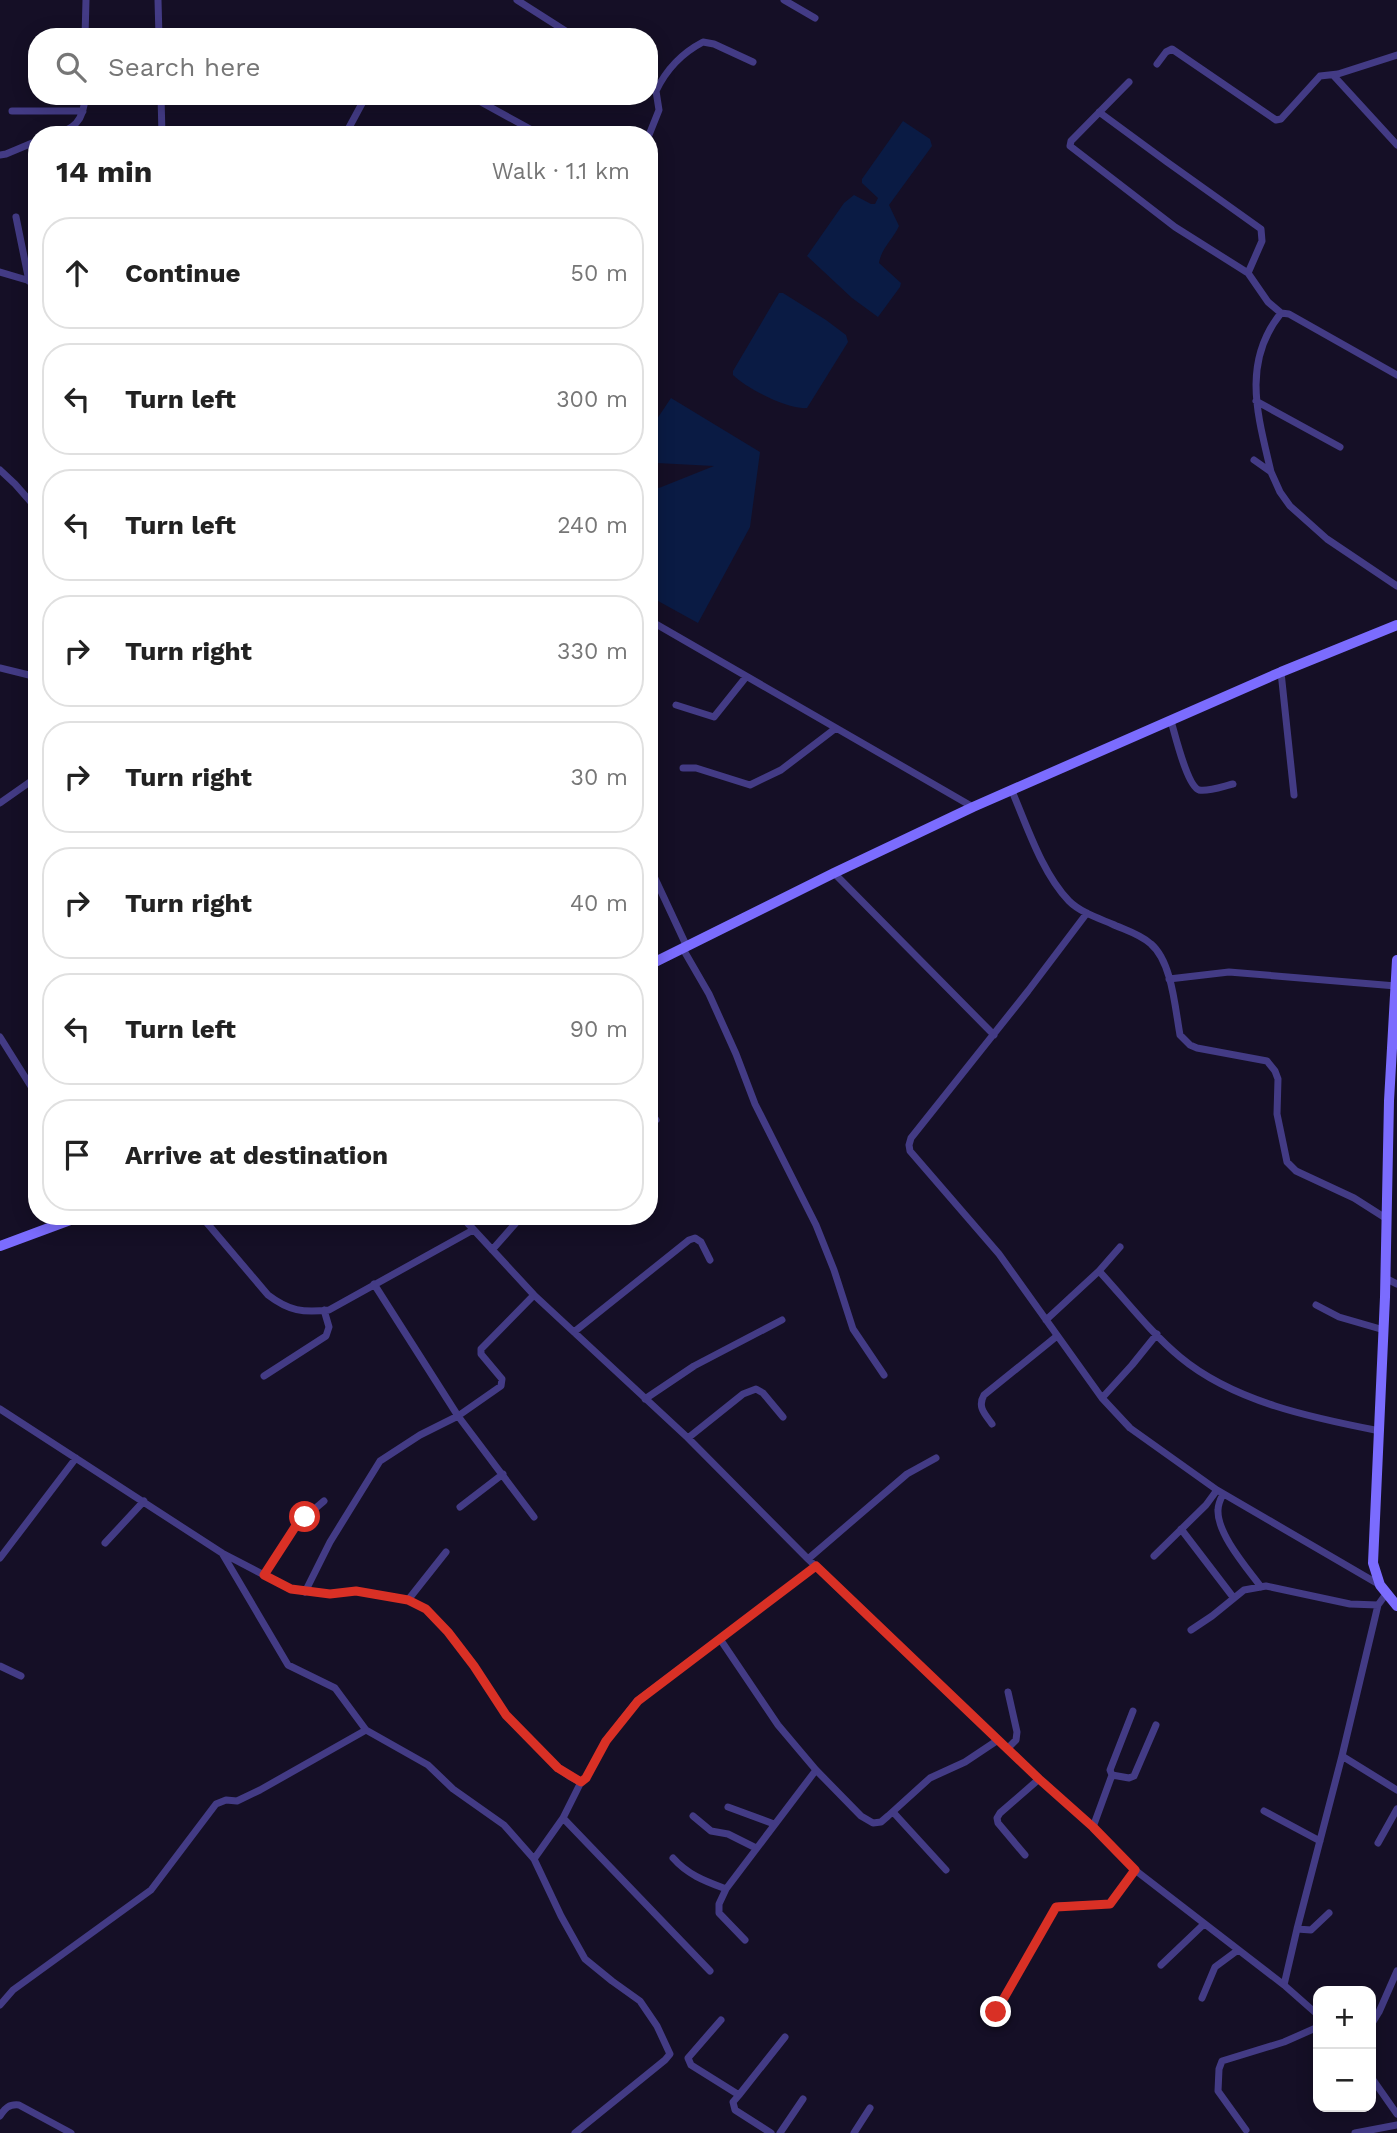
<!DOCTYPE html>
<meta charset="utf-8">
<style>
body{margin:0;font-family:"Work Sans",sans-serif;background:#f2f2f2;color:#222}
.controls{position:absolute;right:21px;bottom:21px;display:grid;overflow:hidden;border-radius:14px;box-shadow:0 4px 18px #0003}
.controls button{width:63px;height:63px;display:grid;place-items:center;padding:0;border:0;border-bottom:2px solid #e0e0e0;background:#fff;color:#222;font:35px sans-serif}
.stop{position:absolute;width:21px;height:21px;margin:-16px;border:5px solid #d93025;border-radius:50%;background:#fff}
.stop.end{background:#d93025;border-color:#fff;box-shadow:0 2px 7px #0008}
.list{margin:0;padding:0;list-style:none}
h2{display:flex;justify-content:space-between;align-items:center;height:91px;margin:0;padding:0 28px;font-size:30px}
h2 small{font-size:23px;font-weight:400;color:#767676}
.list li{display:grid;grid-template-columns:46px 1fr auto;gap:21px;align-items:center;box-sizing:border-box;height:112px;margin:0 14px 14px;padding:0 14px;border:2px solid #e0e0e0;border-radius:28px}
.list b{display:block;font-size:26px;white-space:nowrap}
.list em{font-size:23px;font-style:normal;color:#767676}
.icon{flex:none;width:38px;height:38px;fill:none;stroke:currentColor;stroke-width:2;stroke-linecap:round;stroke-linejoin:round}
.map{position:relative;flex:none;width:1397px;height:2133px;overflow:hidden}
.search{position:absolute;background:#fff;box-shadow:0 4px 18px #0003;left:28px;top:28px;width:630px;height:77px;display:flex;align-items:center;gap:18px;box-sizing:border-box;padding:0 24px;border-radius:28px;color:#767676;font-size:26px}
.panel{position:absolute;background:#fff;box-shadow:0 4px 18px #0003;left:28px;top:126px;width:630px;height:1099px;border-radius:28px}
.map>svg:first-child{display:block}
.water{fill:#0a1b44}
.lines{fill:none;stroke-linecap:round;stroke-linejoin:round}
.street{stroke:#433b85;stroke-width:7}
.secondary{stroke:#7b6cfe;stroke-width:10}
.route{stroke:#d93025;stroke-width:9}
</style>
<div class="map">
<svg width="1397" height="2133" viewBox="0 0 1397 2133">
<rect width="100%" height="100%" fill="#150f26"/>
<path class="water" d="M903,121L930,139L932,146L889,205L899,226C893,239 881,249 879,263L901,283L900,287L878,317L852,298L807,256L844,203L854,195L871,204H875L878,198L862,183V179Z
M779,293H783L826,320L846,335L848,342L807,408C788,410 746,388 733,375V371Z
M671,398L760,452L750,527L698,623L649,596V483L659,488L714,466L657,463L655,422Z"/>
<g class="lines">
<path class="street" d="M158,0L159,37
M517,0L575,37
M784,0L815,18
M85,37L86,0
M1157,64L1166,52L1172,49L1276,120L1281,119L1320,76L1338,74L1397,55
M1333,75L1397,145
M1129,82L1071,141L1070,146L1175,227L1248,273L1268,302L1281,313
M656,91C666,70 682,53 703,42L714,44L753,62
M161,96L162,135
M470,96L541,135
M12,111H83
M1099,112L1167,162L1261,229L1262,241L1248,273
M51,135C74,130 84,121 85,96
M255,135C266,126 276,130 288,135
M345,135L366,96
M649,135L659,110L656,91L649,85
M0,155L6,154L37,141
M16,217L29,281
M0,272L37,283
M1256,401L1340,447
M1254,460L1271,472L1280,492L1290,506L1327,539L1397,586
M0,470L15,484L37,509
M1271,472C1258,416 1241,363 1281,313L1289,314L1397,375
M649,620L973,807
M0,668L37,677
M1281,672L1294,795
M676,705L714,717L746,677
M1171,721C1175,734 1187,786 1199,790C1208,792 1224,786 1233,784
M683,768H696L750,785L781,770L836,728
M1012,791C1027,826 1042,873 1069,901C1080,912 1098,918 1112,924C1125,930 1140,934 1151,944C1172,962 1175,1008 1180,1035L1190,1045L1197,1048L1267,1061L1275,1071L1278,1079L1277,1114L1287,1162L1296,1171L1354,1198L1387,1219
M0,803L37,777
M650,828L652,872L687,947
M834,873L994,1035
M1087,913L1028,991L911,1138L909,1145L910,1151L999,1254L1102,1398L1130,1428L1217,1490L1380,1585
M683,949L709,994L736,1054L755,1104L816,1225L834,1270L853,1329L884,1375
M1169,979L1229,972L1396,986
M0,1037L37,1096
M649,1109L656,1120
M201,1216L268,1295C289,1311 303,1313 329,1310L473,1230
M461,1216L534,1295L688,1438L808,1559L1039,1779L1093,1827L1135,1870L1284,1985L1297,1929L1342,1756L1378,1605L1386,1594
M492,1250L522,1216
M1099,1271C1125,1299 1150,1332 1180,1357C1234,1402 1313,1418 1380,1431
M1385,1278L1397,1284
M374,1284L458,1416L534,1517
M1316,1305L1339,1317L1384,1330
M1046,1320L1099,1271L1120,1247
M574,1332L689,1240L695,1238L701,1242L710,1260
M264,1376L326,1336L329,1327L324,1310
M1102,1398L1132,1365L1157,1334
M645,1399L694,1366L782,1320
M0,1409L222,1553L291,1589L330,1594L356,1591L408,1600L426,1609L448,1632L474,1666L506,1715L558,1768L569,1776L581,1782
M992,1424C985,1414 977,1407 984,1395L1057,1336
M688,1438L743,1394L756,1389L763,1393L783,1417
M1223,1494C1221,1498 1218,1505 1218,1510C1217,1534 1247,1568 1261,1587
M460,1507L503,1474
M1181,1529L1233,1597
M105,1543L144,1501
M222,1553L288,1665L335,1688L366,1730L428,1765L453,1789L504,1825L534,1859L561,1916L585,1959L612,1981L640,2001L657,2026L670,2054L665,2060L575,2133
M1154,1556L1206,1505L1217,1490
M0,1558L76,1458
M808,1559L907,1474L936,1458
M264,1575L297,1524L324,1501
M305,1592L330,1542L380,1461L420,1435L458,1416L501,1386L502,1379L481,1354V1349L534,1295
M408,1600L446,1552
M1191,1630L1212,1616L1244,1590L1266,1586L1350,1604L1378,1605
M720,1639L778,1725L816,1770L861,1816L873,1823L881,1822L888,1816L930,1778L965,1762L998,1740
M0,1666L21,1676
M1007,1749L1016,1740L1017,1732L1008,1692
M1342,1756L1397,1790
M1112,1775L1129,1778L1134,1776L1156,1725
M728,1807L774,1824
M1264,1811L1320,1841
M893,1812L946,1870
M693,1816L711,1831L728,1834L756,1848
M563,1818L710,1971
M1093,1827L1112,1775L1110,1770L1133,1711
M1378,1843L1397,1809
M1025,1855L998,1823L997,1818L1000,1813L1039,1779
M673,1858C688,1875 705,1881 726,1889
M534,1859L563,1818L581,1782L586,1778L606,1741L637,1701L816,1566
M1297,1929L1311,1930L1329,1913
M745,1940L719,1913V1904L726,1889L816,1770
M1161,1965L1204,1924
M1284,1985L1318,2015
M1202,1998L1215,1967L1238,1950
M0,2005L13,1990L151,1890L216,1804L226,1800L237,1801L260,1790L366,1730
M996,2012L1056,1907L1059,1906L1110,1904L1135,1870
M721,2020L688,2058L691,2065L739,2095L733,2102L735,2110L771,2133
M1371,2025L1379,2012L1397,1971
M1371,2077L1397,2114
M739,2095L785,2037
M0,2116C5,2108 9,2104 19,2105L71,2133
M1246,2130L1218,2091L1219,2069L1222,2061L1284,2042L1318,2027
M780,2133L803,2099
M854,2133L870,2108
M1355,2133L1397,2125"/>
<path class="secondary" d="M1397,960L1389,1101L1385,1297L1373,1563L1380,1585L1397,1606
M649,965L834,873L973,807L1281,672L1397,625
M0,1246L81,1216"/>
</g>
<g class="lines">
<path class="route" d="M305,1517L297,1524L264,1575L291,1589L330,1594L356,1591L408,1600L426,1609L448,1632L474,1666L506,1715L558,1768L581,1782L586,1778L606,1741L638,1701L816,1566L1039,1779L1093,1827L1135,1870L1110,1904L1056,1907L996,2012"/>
</g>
</svg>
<div class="controls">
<button>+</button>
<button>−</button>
</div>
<div class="stop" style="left:305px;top:1517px"></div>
<div class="stop end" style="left:996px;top:2012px"></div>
<div class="search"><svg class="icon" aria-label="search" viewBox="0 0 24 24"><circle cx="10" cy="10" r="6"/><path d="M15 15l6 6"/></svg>Search here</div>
<section class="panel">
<h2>14 min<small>Walk · 1.1 km</small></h2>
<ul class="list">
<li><svg class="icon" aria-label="ahead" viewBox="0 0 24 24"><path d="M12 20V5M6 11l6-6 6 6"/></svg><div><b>Continue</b></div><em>50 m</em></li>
<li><svg class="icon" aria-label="left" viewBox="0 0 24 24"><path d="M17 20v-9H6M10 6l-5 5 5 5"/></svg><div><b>Turn left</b></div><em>300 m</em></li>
<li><svg class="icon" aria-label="left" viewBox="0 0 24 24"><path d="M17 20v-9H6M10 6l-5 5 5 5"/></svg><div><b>Turn left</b></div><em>240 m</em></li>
<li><svg class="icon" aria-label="right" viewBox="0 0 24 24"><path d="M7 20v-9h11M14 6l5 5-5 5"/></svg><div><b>Turn right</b></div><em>330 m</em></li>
<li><svg class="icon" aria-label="right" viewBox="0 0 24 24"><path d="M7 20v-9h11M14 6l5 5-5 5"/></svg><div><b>Turn right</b></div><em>30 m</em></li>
<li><svg class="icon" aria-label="right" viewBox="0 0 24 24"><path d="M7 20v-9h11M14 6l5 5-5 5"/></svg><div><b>Turn right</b></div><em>40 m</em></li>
<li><svg class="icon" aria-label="left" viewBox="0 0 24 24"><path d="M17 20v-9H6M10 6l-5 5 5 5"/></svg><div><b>Turn left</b></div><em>90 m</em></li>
<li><svg class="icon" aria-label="arrive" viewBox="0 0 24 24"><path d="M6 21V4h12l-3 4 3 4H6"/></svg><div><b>Arrive at destination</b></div></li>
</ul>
</section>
</div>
